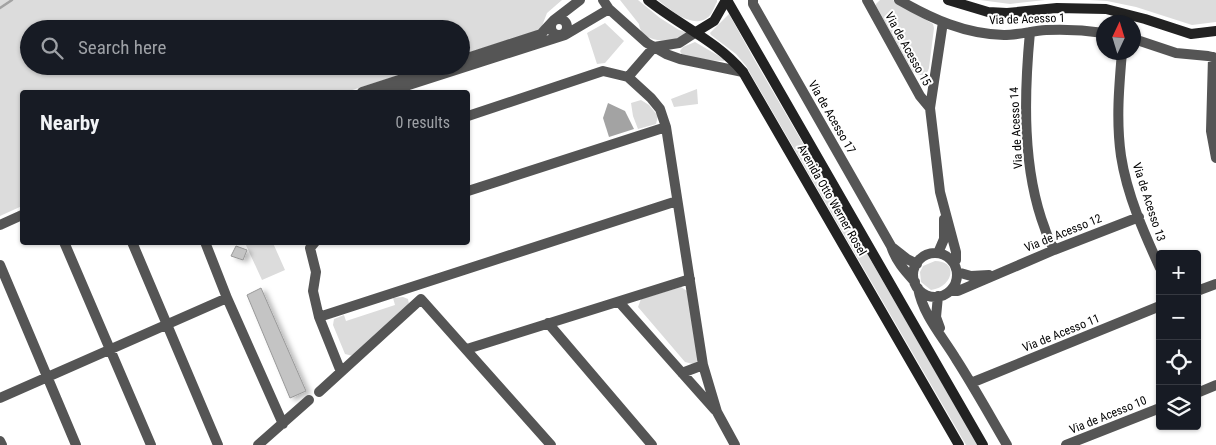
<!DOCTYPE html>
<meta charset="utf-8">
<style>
body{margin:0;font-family:"Roboto Condensed",sans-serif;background:#20242c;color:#f1f3f6}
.controls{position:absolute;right:15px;bottom:15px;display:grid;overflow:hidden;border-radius:5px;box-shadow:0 1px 4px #0004}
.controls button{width:45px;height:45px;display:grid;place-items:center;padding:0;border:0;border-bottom:1px solid #363941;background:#171b24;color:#f1f3f6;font:25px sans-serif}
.compass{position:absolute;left:1096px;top:15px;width:45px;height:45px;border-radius:50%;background:#171b24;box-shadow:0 1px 4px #0004;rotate:4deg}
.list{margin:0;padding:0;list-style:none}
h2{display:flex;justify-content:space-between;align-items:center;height:65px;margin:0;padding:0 20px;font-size:21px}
h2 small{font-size:16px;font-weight:400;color:#9ea1a6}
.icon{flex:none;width:28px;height:28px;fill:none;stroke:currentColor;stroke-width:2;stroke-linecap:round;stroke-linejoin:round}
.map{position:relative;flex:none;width:1216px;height:445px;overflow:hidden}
.search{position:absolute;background:#171b24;box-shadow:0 1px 4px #0004;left:20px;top:20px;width:450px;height:55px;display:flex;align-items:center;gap:12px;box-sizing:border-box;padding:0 18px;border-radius:28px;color:#9ea1a6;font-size:19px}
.panel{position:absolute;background:#171b24;box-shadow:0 1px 4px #0004;left:20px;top:90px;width:450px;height:155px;border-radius:5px}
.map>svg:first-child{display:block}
.green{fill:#dcdcdc}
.water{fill:#a3a3a3}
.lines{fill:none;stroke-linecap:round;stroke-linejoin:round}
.stream{stroke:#a3a3a3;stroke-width:2.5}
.building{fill:#c4c4c4;stroke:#999;filter:url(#shadow)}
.street{stroke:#555;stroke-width:10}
.secondary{stroke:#222;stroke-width:10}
.labels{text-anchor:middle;stroke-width:4;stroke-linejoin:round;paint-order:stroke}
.street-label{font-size:12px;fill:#000;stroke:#fff}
</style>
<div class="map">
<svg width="1216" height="445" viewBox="0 0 1216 445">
<defs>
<filter id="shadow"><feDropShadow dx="4.5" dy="2.5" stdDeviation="2.5" flood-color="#0004"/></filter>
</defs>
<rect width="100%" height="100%" fill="#fff"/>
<path class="green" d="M0,0H562L547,13L542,26L536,31L461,55V29H29V66H427L346,92H22V206L0,216Z
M620,0H638L660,18L679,30L686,32C676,45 641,44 639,24Z
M658,0H717V2C714,7 712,15 707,18C692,29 669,9 658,0Z
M880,0H893L933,24L934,28L929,68L928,71L924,75H918L913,72L876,6V4Z
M980,0H1045L1010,4Z
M1090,0H1216V22L1192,25L1136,7L1107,1Z
M729,14L754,59L978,445H966L746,66L736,54L711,35L710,33Z
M605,23L624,41L605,63L597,64L587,33Z
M695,42L724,59V61L701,60L682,55L680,51L683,47Z
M697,89L698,104L674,107L671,99Z
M641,100L649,105L658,116L656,124L638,129L633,116L631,103Z
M245,243H273L285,270L262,280Z
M935,261C960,261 952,288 931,290L921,282L920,272L923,266Z
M681,287L687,291L698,361L693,364L685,362L638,307L641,299Z
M403,297L408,299L409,304L353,356L345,354L333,325L334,319L344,315L346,321L395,305L393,298Z"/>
<path class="water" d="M608,103L625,111L634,129L609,137L603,118Z"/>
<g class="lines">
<path class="stream" d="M0,8L12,0"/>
</g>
<path class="building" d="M236,246L247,250L243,260L231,256Z
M261,288L306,391L290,398L247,295Z"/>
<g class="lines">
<path class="street" d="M603,0L609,9L647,43L666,54L680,59L743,72
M753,0V4L891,246C896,261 904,270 915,282
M867,0L920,96L930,108
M899,0C932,19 965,34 1004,35C1018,35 1032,31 1046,30C1066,29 1084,30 1104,33
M551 27a8 8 0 1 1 16 0a8 8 0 1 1-16 0Z
M943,22L930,108L940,192L956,252V260L954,263
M1030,32C1024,95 1022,169 1045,229C1047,236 1051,243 1054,250
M1134,39L1176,53L1208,56L1216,58
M1122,52C1119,87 1116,121 1121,156C1127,195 1144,233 1160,268
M1213,57L1211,131L1216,158
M461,60L541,34L554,20L580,0
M628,77L654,47L679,43L696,32
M362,92L442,66
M387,92L565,35L609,9
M468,116L603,71L628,77L651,98L660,109L666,127L703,365L717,412L735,445
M468,191L666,127
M0,225L22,215
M64,242L151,445
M132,242L218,445
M205,242L227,298L283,424
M315,242L310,248L316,272L313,291L319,317L341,372
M893,248L907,259L917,264
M938,253L944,239V219
M913 275a22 22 0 1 1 44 0a22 22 0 1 1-44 0Z
M0,265L76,445
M957,272L971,276L989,275
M918,288C923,315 942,336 956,359C974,387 990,416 1007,445
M950,291H958L1054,250L1139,217
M1197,291L1216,284
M938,296L936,317L940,328
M619,302L715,410
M319,317L677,201
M548,323L652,445
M467,349L690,279
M682,373L703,365
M971,383L1160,306
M319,392L421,299L551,445
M1197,393L1216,385
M0,398L227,298
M0,441L2,445
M258,445L309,400
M1066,445L1160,408"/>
<path class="secondary" d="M648,0C679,25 717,41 743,72L959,445
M727,0L983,445
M948,0L988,12L1007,13L1057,8L1106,9L1145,19L1191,34L1216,31
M696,32L714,21L726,0"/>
</g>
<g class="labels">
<g class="street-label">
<text transform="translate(1027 19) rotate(-2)" y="4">Via de Acesso 1</text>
<text transform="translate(908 49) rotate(61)" y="4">Via de Acesso 15</text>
<text transform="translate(832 117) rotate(60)" y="4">Via de Acesso 17</text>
<text transform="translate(1016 128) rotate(-93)" y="4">Via de Acesso 14</text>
<text transform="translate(832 200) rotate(60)" y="4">Avenida Otto Werner Rosel</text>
<text transform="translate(1149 202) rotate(72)" y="4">Via de Acesso 13</text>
<text transform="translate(1063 233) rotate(-22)" y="4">Via de Acesso 12</text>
<text transform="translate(1061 333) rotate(-22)" y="4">Via de Acesso 11</text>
<text transform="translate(1108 415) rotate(-22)" y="4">Via de Acesso 10</text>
</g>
</g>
</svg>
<div class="controls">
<button>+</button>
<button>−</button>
<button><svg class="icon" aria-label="locate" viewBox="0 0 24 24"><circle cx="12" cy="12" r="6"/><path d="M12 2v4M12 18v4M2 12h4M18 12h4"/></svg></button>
<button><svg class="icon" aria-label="layers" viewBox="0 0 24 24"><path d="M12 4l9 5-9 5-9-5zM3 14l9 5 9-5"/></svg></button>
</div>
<svg class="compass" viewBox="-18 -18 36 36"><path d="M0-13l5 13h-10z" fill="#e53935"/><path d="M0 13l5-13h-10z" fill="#9ea1a6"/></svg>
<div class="search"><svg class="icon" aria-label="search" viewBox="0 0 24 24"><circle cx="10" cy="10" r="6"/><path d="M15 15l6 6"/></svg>Search here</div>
<section class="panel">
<h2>Nearby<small>0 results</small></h2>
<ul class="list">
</ul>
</section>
</div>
